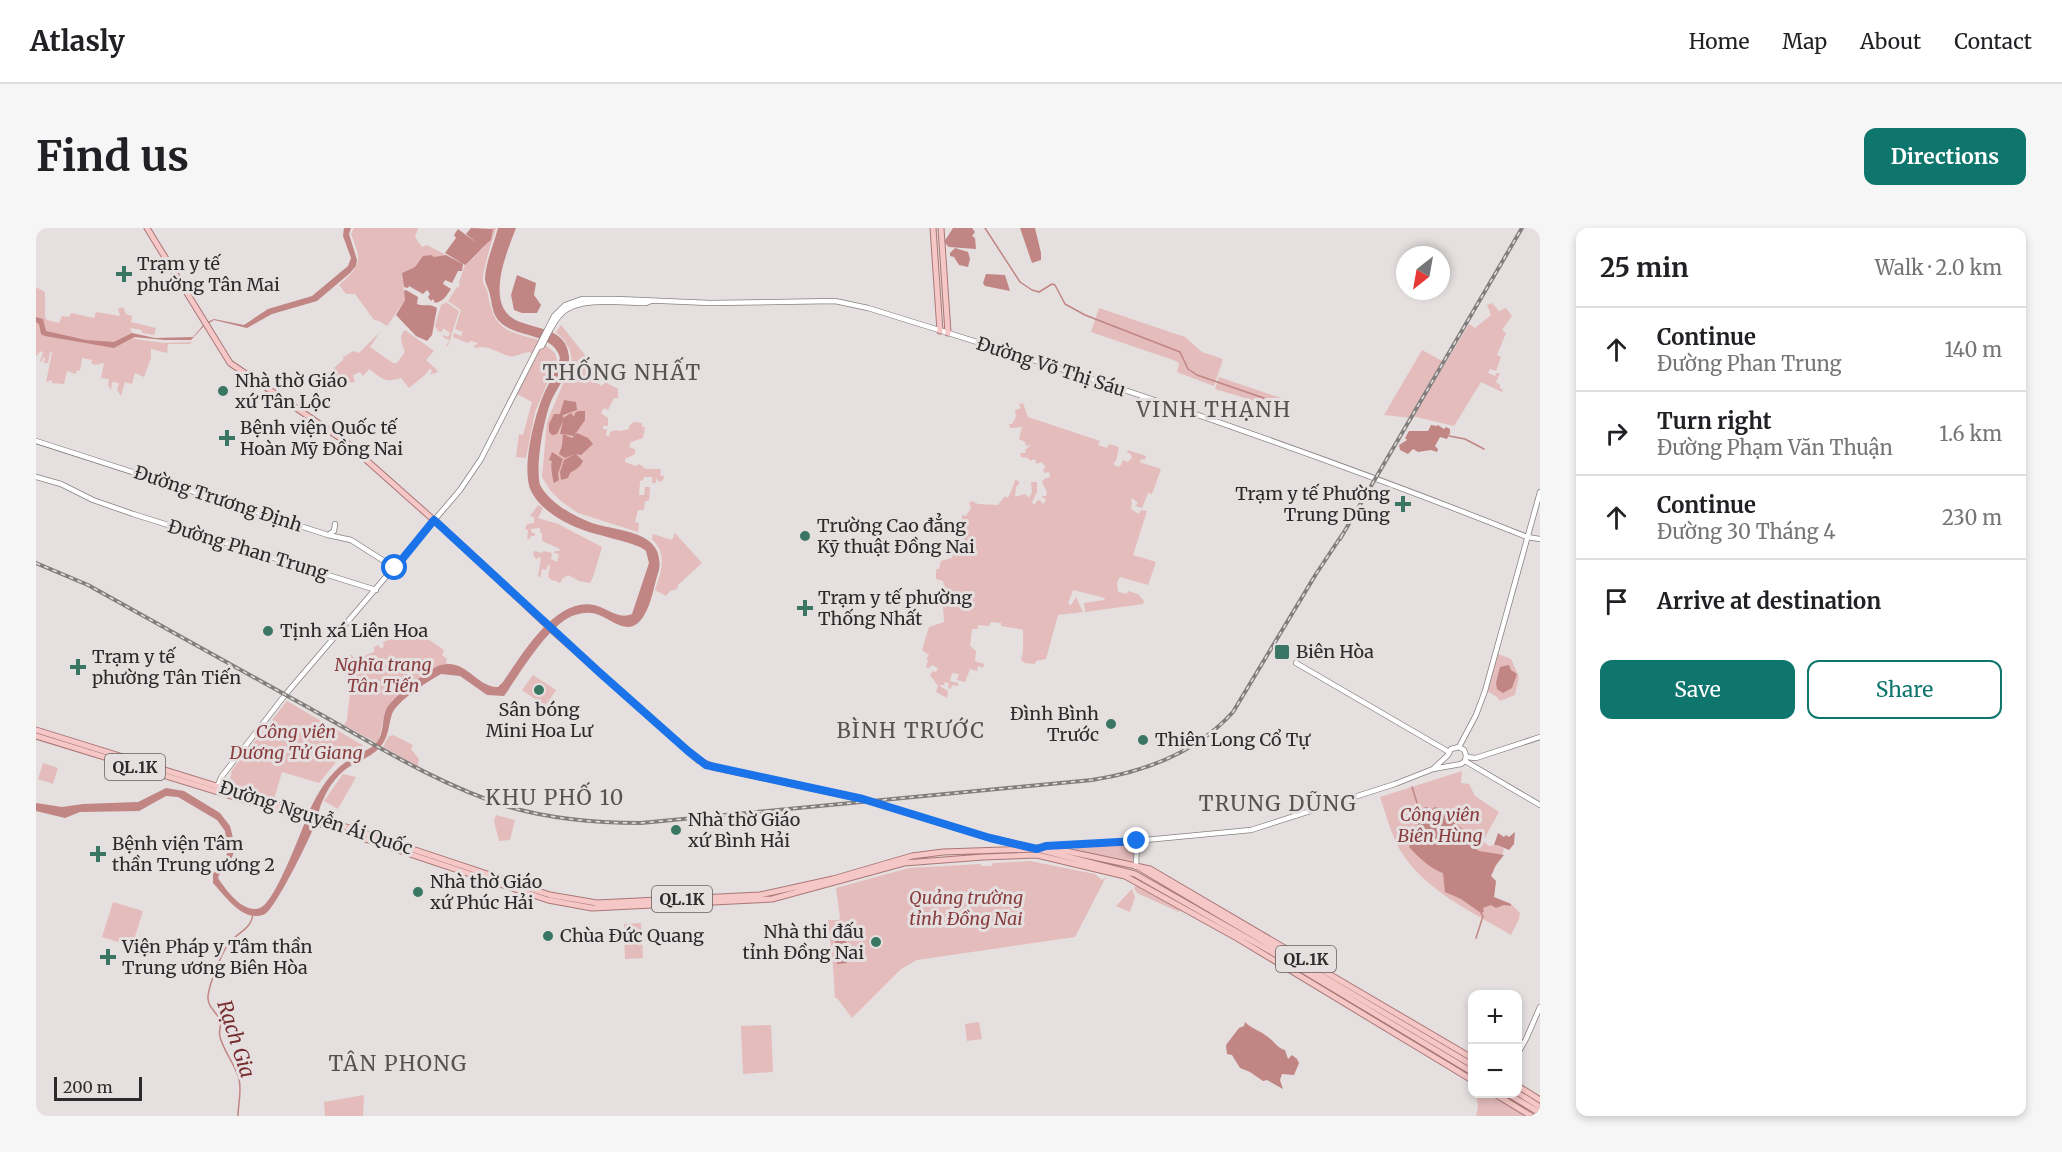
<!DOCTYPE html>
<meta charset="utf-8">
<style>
body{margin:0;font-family:Merriweather,serif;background:#f6f6f6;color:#202124}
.controls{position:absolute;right:18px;bottom:18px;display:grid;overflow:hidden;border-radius:12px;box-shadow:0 3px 9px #0003}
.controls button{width:54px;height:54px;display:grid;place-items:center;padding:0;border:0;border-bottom:2px solid #e0e0e0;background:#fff;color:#202124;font:30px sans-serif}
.compass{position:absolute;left:1360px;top:18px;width:54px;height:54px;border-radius:50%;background:#fff;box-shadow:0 3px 9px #0003;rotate:211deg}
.scale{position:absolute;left:18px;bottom:15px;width:88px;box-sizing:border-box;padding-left:6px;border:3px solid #2c2a2a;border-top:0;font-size:16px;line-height:21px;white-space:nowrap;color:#2c2a2a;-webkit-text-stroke:4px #e5dfdf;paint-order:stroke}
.stop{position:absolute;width:18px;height:18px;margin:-14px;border:4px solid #1a73e8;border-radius:50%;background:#fff}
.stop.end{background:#1a73e8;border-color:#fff;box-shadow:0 2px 6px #0008}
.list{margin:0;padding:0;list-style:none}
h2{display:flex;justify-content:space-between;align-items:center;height:78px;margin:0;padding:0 24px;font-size:26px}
h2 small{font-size:20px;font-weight:400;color:#757577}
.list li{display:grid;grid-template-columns:39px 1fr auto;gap:18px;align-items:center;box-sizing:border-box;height:84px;padding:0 24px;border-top:2px solid #e0e0e0}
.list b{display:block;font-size:22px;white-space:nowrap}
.list p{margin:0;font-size:20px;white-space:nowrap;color:#757577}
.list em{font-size:20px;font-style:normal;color:#757577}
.actions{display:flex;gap:12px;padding:18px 24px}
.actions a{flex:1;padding:14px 0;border:2px solid #0f766e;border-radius:12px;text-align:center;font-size:21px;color:#0f766e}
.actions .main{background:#0f766e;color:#fff}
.icon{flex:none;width:33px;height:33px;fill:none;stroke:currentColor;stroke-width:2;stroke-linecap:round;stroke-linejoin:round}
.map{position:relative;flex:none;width:1504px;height:888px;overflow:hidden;border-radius:12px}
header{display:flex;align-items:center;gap:36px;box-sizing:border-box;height:84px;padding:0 30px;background:#fff;border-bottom:2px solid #e0e0e0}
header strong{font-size:28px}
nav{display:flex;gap:33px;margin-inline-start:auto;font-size:21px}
.intro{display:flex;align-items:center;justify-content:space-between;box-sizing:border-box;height:144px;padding:0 36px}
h1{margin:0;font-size:42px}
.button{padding:15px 27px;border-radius:12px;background:#0f766e;color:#fff;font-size:21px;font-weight:700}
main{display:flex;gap:36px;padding:0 36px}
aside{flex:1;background:#fff;border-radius:12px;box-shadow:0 3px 9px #0003}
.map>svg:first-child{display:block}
.green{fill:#e4bcbb}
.water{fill:#c18584}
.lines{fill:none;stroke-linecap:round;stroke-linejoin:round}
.stream{stroke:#c18584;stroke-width:1.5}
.secondary-casing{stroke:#878281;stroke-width:6}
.primary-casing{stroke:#a77;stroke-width:7}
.secondary{stroke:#fff;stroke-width:4.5}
.primary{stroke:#f5c7c6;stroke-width:5}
.rail-casing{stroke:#827e7e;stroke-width:4}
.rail{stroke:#e5dfdf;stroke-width:1.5;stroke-dasharray:4.5;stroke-linecap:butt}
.route{stroke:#1a73e8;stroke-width:8}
.poi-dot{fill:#397663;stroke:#e5dfdf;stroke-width:2}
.labels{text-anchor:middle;stroke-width:6;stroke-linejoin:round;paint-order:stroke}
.shield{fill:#e5dfdf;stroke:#646060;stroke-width:1.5}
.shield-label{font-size:16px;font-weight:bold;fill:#2c2a2a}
.poi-label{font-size:18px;fill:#2c2a2a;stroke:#e5dfdf;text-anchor:start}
.street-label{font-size:18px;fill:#2c2a2a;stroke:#e5dfdf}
.park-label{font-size:18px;font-style:italic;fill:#893d3f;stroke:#e5dfdf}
.water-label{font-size:20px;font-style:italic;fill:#772d30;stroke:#e5dfdf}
.quarter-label{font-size:21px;letter-spacing:1.5px;fill:#575252;stroke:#e5dfdf}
</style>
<header>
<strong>Atlasly</strong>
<nav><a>Home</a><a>Map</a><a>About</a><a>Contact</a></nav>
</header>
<div class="intro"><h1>Find us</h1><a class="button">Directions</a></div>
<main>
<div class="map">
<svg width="1504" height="888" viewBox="0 0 1504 888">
<rect width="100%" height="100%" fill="#e5dfdf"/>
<path class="green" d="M318,0H382L379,9L386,19L391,17L410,27L383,33L379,39L366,45L369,72L351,98L343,93L338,92L319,66H310L303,57C326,36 326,34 315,6Z
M456,0H460C457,10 445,46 447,54C449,59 452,62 452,67C458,102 472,104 503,112L498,127L493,124C485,125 481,129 473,128C461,125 452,116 440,120L437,117H440L442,115L434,113L432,115L417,109L418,105L425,108L427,104L419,101L425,82L412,73L421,59H423L424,57L423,54L429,37L438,30L444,19L455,12Z
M0,59L9,64V89L11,92L23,95L26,88L33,89L35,85L58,90L60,84L83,88L84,87L82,81L87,79L90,86L96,88L95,94L120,100L118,107L106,105V102L94,100L99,111L128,115L156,114L154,116H132L131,125L115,121V130L108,149L99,145L96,156L89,154L85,168L81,162L83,155L76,154L75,162L72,157L73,151L65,150L68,135L59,137L55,135L56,132L46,130L44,143L41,142L40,146L31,143L28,156L16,155V152L10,154L16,125L14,124L12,135H8L9,130L7,129L6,134L4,133L7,125L5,123L0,128Z
M410,74L423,83L412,118L410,117L413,114V112L407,109L408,107L412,109L414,105L407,100L406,104L402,103L399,98L405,77Z
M1456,75L1463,83L1470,80L1476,88L1466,102L1470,105L1461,127L1465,129L1460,143L1454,141L1452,145L1459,148L1461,145H1464L1460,154L1464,157V160L1467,162L1466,164L1445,154L1418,198L1376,188L1375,190L1348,187L1386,122L1408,134L1404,140L1406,141L1433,96L1439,100L1455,87L1451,77Z
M1063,80L1149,109L1166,124L1187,131L1178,158L1141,144L1143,136L1140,133L1055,104Z
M525,97L549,127V140L559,148L557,153L566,158L569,154L582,161V170H578L572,182L568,180L565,185L572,190V198H567V201H571L570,208H573L574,204L580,202L585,203L593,201V198L598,194L606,195V199H609L607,210L595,214L593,219L599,221V226L589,231V234L600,238L603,236L610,241H625L624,247L628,248L627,252L623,254L620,250V255H616V249H608L607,252L604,253L603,267H608L609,259H614L613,273H609L608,282H602L599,294L603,295L602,304L542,285L526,274L514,262L506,249L511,194L536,134L534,122L528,112L520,104Z
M369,102L398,123L390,132L402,143L400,145L394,146L396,143L394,140L390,146L373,160L365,150C348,155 347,151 333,141L327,148L324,144L317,147L319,154L310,155L306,150L300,152L298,145L290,147L308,131L306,130L317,123L323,125L344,104L334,119L357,135H361L369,124C366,115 362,109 369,102Z
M508,116L519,125L521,132L499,184L490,230L480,229L483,206L487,207L496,174L481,166L503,121Z
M1183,149L1248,171L1245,181L1179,161Z
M987,175L992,189L1064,213L1062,217L1071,220L1073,216L1083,219L1080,233L1078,234V237L1082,239L1085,237L1087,232L1092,234L1094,231H1096L1095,227L1091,224L1092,222L1110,228L1109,232L1106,231L1103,234L1125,241L1116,266L1112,265L1106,280L1099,278L1102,275L1096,270L1095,272L1096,274L1095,281L1103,286L1105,282L1111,283L1097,327L1120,334L1112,357L1084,349L1081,354L1082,364L1091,366L1092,363L1102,366L1108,373L1107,376L1049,384L1048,375L1068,372L1069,370L1037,362L1032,376L1035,377L1040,369L1047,384L1022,387L1010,431L1000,433L999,436L989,435L985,432L987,423V402L984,401L965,398V395L955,394L953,398L942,397V401H936L934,418L940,423L939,433L948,436L947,440L942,438L941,443L934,441L929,454L921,452L923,446L916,445L914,453L922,455V458L916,457L915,461L912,460L913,455L909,454L908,457H904V458L912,463L911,470L900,464L902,458L894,447L897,443L900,444L902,440L896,437L893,440L890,439L892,432L890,431L893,427L886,422L893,399L908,394L907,380L905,370L899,367L902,361L908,358L907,353L900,351V341H903L905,333L916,330L918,324L927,320H932V318L937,317L935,311H932L931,314H929L928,312L930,307L926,299V287L930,288L935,280L933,275L936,273L942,276L962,277L969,268L971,270C976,265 977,257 979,252L983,253V256L980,259L979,269L989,266L993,270L996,264L995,254H1001V264L996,274L998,277L1001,273L1004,272L1007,276L1010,272L1005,268H1010L1011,264L1006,254L1008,251L1014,249L1013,244L1008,245L1007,241L1010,240L1006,234L1000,236L999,231L994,233L992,230L985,229L984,225H990L989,222L995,217L990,218L989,214L983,211L986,199L974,200L973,196H976L980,189L979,182L985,180L983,176Z
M502,277L507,280L502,290L522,296L566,319L557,349L554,355L543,353L532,347L526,351L524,355L518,352L517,353L512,349L514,338L512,337L510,342L506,341L504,350L502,348L505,330L502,329L501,332L497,327L498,323L506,325L507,323L516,325L515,331L521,334L523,326L518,325L519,323H523L524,321L506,313V305H504V300L495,301L496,305H499V308H495L494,311H491L492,302L489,301L491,296L498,295V289L494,288Z
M639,305L666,335L642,357L641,361L634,363L630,368L619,362C625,344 632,327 616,311L617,306L636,312Z
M368,406L370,412L386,407L408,422L406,427L411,431L410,434L412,437C397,438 360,465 352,479C345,489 347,503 341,515L308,497L311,492L317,437L311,436L309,428L316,427L318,430L328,431L330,427L338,424V419L342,417L345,421L348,418L347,414Z
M1462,426L1475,431L1483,449L1479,467L1464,473L1461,469L1451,463Z
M497,447L520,462L509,478L486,462Z
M251,473L328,518L300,534L283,555L246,544L238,571L196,559L194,552L196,542Z
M357,507L377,517L375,521L383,531L382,537L384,540L347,519L353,508Z
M7,535L22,540L17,556L2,551Z
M1426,543L1425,555L1433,556L1439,568L1463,584L1447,613L1453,618L1461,617L1468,621C1466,631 1458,637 1455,648L1460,653L1458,669L1475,676L1484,685L1483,691L1475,707C1435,683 1389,663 1364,622C1355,606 1350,586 1344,569Z
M307,546L320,549L302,581L288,573Z
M460,587L479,592L474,612L463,613L458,593Z
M1095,616L1099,620L1097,632L1094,635L1039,622L1041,619Z
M994,633L1059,646L1066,652L1070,649L1039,709L881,732L865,741L816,790L801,770H799L797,738L792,692H803L804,690L800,660L873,640L944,636L946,638H955L957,635Z
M1100,657L1144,681L1143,684L1101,665L1098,660Z
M1096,661L1099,669L1094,684L1080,678Z
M77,674L107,683L96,718L66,709Z
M605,695L607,730L589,731L588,696Z
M943,794L946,811L931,813L929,796Z
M735,797L737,844L707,846L705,798Z
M1440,866H1456L1492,888H1440L1442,879Z
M328,867L327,888H289L288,874Z"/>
<path class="water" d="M308,0H315L313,6L321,32L320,38L314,45L281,73L236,86L211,100L178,92L167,99L155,112H129L98,109L78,120L9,108L5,106L3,96L0,94V89L7,91L10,103L50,112L78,114L96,105L119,110L157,109L169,95L178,91L208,97L232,81L276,68L312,38L315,30L307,8Z
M435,0L457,1L455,12C444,20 440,28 429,37L409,25L420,10L418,7L422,1L442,16L430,6Z
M462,0H480C472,21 454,63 470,84C484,104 531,93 533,129C534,143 522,159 516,171C508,189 499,238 504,257C514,275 537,288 556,295C583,304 629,302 623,342C618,356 616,376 607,389C593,410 577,392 563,387C554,383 544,385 536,388C511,399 484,445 468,468L451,467L424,448L405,446C392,453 361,473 356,486C352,498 353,510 343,520C336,528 325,532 316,537C303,544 293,558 287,572C283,579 283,586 280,594C275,608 240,680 229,686C208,696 189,668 177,655V646L189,631L192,623L189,603L181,592L142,569L130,568L103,583L44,584L29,590L0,583V575L26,579L47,576L102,574L130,560L148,563L184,585L194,598L198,614V624L192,639L183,647L182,650C190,662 207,686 224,680C239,675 266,601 273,584C282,563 295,543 314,531C322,525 335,522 341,514C349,504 345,490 351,480C356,470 390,444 400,439C428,426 440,460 462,459L467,454C486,427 519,369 558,377C572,380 582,392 596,386L613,335L610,323C602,315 564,308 550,303C530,296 505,283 495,263C485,241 498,190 507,168C512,156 521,143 524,130C517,102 474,112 460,89C456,82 456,75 454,67C453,61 449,55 449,50C450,33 458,16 462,0Z
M917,0H936L939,4L936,8L939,10L940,21L913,19L908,14Z
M984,0H999L1005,25V32L996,35Z
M919,20L932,24L934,31L932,39L923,37L918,29L914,28V25Z
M395,27L398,29L410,27L427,36L426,43H422L416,55L409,52L407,56L415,61C411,67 407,74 399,75L397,71L395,73L392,69L394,66L391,62L387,66L373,58L372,60L368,59L366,45L379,39L387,28Z
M950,46L969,47L974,63L949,58L947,55Z
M481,47L500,55L498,67L505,77L501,85H486L478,82L475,67Z
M370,62L382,69L381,76C389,79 394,75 401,80L396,107L391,113L380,108L360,87L369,72L368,63Z
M528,172L540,174L541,182L527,187V190L535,185L538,189L539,185L542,183H549V192L538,208L527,206L536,210L541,205L552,210L557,216L545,227L540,226L547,233C544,240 540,241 534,245L532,250L525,252L524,244L528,232L539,226L529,230L523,226L526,218L527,206H524L527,193L521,206L516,207L513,204V196L518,186H524Z
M1395,197L1401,198L1402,197L1408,201L1410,199L1414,201V205L1411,211L1404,209L1399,218L1402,221L1401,224L1395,222L1382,224L1377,221L1372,226L1364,222L1363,217L1371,212L1369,210L1373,203H1392Z
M516,224L527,231L522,246L523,252L518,255C517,252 514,238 516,233L513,232Z
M1473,437L1475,442L1481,446L1476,460L1467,465L1461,461L1460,455L1464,439Z
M1391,579L1395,582L1399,579L1412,584L1421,582L1423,583L1422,590L1419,592C1422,601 1430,601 1436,608L1431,612L1432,616L1443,623L1468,627L1460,637L1455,648L1460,653L1458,669L1475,676V678L1468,677L1460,680L1455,677L1447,680L1448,684L1445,685L1425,671L1409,664L1407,645C1395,641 1382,629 1373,619L1377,609L1375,606L1381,599L1386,583L1383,581Z
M1479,604L1478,616L1473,622L1461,617H1458L1462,605L1468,609L1470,607L1473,609Z
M799,713H810L811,735L801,736Z
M1209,794C1216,801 1225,803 1232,809C1239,814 1241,820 1249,822L1252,831L1256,827L1261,831L1263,835L1258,847L1246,846L1244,852L1247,861L1231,852L1227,853L1214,844L1204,840L1196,827L1191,826L1190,817L1203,800L1208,798Z"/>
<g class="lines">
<path class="stream" d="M949,0L984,54L996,62L1003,64L1016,56L1019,57L1029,76L1049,87L1144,124L1152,141L1161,147L1245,176
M1413,208L1429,211L1448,221
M1376,559L1383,581
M1440,710L1447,688L1445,685
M202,888C202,876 206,864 203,851C199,836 188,824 184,809C182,803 186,798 184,792C180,783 171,779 172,768C173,757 187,720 195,713C204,703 215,701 217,686"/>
<defs>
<path id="secondary" d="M503,119L506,118C512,107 517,93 526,85C543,68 588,75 610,75L615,73
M0,213L292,307L315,312L359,340
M0,249L25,256L57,272L97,286L340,362
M292,307L298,303L299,296
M1260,435L1413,524
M1423,519L1440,487L1449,463L1504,264
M1430,529L1440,530L1504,509
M1429,533L1504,577
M1397,541L1412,527L1415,521L1423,519
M181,559L186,548L249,467L424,262L445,231L518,88L529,77L546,71H581L674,75L799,73L832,80C1054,148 1276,223 1491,309L1504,311
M1003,619L1109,612L1215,602L1359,556L1397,541L1425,536L1429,533L1430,527L1428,522L1423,519
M1100,639L1101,613
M1482,825L1490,811L1504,779"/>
<path id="primary" d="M111,0L194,135L310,214L418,310L518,404L662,532L677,539L827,571L950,609L993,619
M897,0L904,103
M905,0L912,105
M0,502L283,590L514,667L561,675L724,667L797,651L876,628L907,624L1001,621L1099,646L1248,731L1436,844
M0,508L257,587L512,672L556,680L736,671L868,635L947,629L1001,627L1089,648L1201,710L1436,852
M1003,620L1025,622L1114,641L1436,830
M1102,639L1436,837
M1482,858L1504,872
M1482,865L1504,879
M1459,866L1495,888
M1472,866L1504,885"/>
</defs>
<use href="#secondary" class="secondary-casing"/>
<use href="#primary" class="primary-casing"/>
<use href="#secondary" class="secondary"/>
<use href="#primary" class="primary"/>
<defs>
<path id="rail" d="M1304,311L1486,0
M0,335L52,357C127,399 201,440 275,481C338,516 401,556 470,578C514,591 560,595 605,595L1056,552C1108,544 1161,524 1197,484L1280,346L1308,304"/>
</defs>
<use href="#rail" class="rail-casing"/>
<use href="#rail" class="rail"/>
</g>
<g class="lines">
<path class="route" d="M359,340L398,292L563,444L652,523L670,537L827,571L954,610L1001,621L1010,618L1101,613"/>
</g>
<g class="poi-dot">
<path d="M85 37h6v6h6v6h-6v6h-6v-6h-6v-6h6z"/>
<circle cx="187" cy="163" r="6"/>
<path d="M188 201h6v6h6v6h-6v6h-6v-6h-6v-6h6z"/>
<path d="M1364 267h6v6h6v6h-6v6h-6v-6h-6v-6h6z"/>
<circle cx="769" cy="308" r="6"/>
<path d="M766 371h6v6h6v6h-6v6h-6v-6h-6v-6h6z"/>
<circle cx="232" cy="403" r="6"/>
<rect x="1238" y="416" width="16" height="16" rx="3"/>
<path d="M39 430h6v6h6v6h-6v6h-6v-6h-6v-6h6z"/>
<circle cx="503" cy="462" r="6"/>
<circle cx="1075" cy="496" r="6"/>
<circle cx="1107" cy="512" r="6"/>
<circle cx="640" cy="602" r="6"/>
<path d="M59 617h6v6h6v6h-6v6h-6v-6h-6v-6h6z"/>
<circle cx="382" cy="664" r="6"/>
<circle cx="512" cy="708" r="6"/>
<circle cx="840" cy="714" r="6"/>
<path d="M69 720h6v6h6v6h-6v6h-6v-6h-6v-6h6z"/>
</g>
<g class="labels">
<g class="shield">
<rect x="69" y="526" width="60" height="26" rx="4.5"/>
<rect x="616" y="658" width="60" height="26" rx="4.5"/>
<rect x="1240" y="718" width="60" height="26" rx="4.5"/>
</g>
<g class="shield-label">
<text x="99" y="545">QL.1K</text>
<text x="646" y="677">QL.1K</text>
<text x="1270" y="737">QL.1K</text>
</g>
<g class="poi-label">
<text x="101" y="42">Trạm y tế<tspan x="101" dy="21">phường Tân Mai</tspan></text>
<text x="199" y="159">Nhà thờ Giáo<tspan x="199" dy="21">xứ Tân Lộc</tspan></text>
<text x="204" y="206">Bệnh viện Quốc tế<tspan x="204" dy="21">Hoàn Mỹ Đồng Nai</tspan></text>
<text x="1354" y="272" text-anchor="end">Trạm y tế Phường<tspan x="1354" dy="21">Trung Dũng</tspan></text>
<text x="781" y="304">Trường Cao đẳng<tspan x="781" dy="21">Kỹ thuật Đồng Nai</tspan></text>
<text x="782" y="376">Trạm y tế phường<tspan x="782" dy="21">Thống Nhất</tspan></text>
<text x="244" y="409">Tịnh xá Liên Hoa</text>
<text x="1260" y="430">Biên Hòa</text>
<text x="56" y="435">Trạm y tế<tspan x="56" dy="21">phường Tân Tiến</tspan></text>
<text x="503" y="488" text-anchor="middle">Sân bóng<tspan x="503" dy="21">Mini Hoa Lư</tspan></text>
<text x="1063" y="492" text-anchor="end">Đình Bình<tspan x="1063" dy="21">Trước</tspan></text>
<text x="1119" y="518">Thiên Long Cổ Tự</text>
<text x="652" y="598">Nhà thờ Giáo<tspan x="652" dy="21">xứ Bình Hải</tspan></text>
<text x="76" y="622">Bệnh viện Tâm<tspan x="76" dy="21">thần Trung ương 2</tspan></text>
<text x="394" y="660">Nhà thờ Giáo<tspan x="394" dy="21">xứ Phúc Hải</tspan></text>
<text x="828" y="710" text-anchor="end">Nhà thi đấu<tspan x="828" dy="21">tỉnh Đồng Nai</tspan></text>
<text x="524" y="714">Chùa Đức Quang</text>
<text x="86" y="725">Viện Pháp y Tâm thần<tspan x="86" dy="21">Trung ương Biên Hòa</tspan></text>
</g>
<g class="street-label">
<text transform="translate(1015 139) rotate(18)" y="6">Đường Võ Thị Sáu</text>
<text transform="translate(182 271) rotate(18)" y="6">Đường Trương Định</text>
<text transform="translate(212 322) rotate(17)" y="6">Đường Phan Trung</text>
<text transform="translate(280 590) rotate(18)" y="6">Đường Nguyễn Ái Quốc</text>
</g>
<g class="park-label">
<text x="347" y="443">Nghĩa trang<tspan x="347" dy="21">Tân Tiến</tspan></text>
<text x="260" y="510">Công viên<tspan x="260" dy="21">Dương Tử Giang</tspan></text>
<text x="1404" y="593">Công viên<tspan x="1404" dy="21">Biên Hùng</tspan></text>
<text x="930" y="676">Quảng trường<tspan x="930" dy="21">tỉnh Đồng Nai</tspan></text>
</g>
<g class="water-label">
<text transform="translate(200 811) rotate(72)" y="7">Rạch Gia</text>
</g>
<g class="quarter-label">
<text x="586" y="152">THỐNG NHẤT</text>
<text x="1178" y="189">VINH THẠNH</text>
<text x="875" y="510">BÌNH TRƯỚC</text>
<text x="519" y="577">KHU PHỐ 10</text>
<text x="1242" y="583">TRUNG DŨNG</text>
<text x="362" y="843">TÂN PHONG</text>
</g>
</g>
</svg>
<div class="controls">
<button>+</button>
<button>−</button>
</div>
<svg class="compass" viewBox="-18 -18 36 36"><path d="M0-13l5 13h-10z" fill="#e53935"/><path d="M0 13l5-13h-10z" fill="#757577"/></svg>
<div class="scale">200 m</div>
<div class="stop" style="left:359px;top:340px"></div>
<div class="stop end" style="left:1101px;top:613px"></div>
</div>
<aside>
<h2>25 min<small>Walk · 2.0 km</small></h2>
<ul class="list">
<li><svg class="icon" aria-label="ahead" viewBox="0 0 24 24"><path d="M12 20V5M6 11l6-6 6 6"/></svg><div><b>Continue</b><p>Đường Phan Trung</p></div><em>140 m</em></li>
<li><svg class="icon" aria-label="right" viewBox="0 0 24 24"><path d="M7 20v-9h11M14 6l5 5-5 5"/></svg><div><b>Turn right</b><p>Đường Phạm Văn Thuận</p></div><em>1.6 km</em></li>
<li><svg class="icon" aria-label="ahead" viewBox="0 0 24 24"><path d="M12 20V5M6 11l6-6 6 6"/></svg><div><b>Continue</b><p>Đường 30 Tháng 4</p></div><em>230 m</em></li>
<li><svg class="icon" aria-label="arrive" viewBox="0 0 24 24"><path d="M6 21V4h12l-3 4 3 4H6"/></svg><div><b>Arrive at destination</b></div></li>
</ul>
<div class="actions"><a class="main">Save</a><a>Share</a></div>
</aside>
</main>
